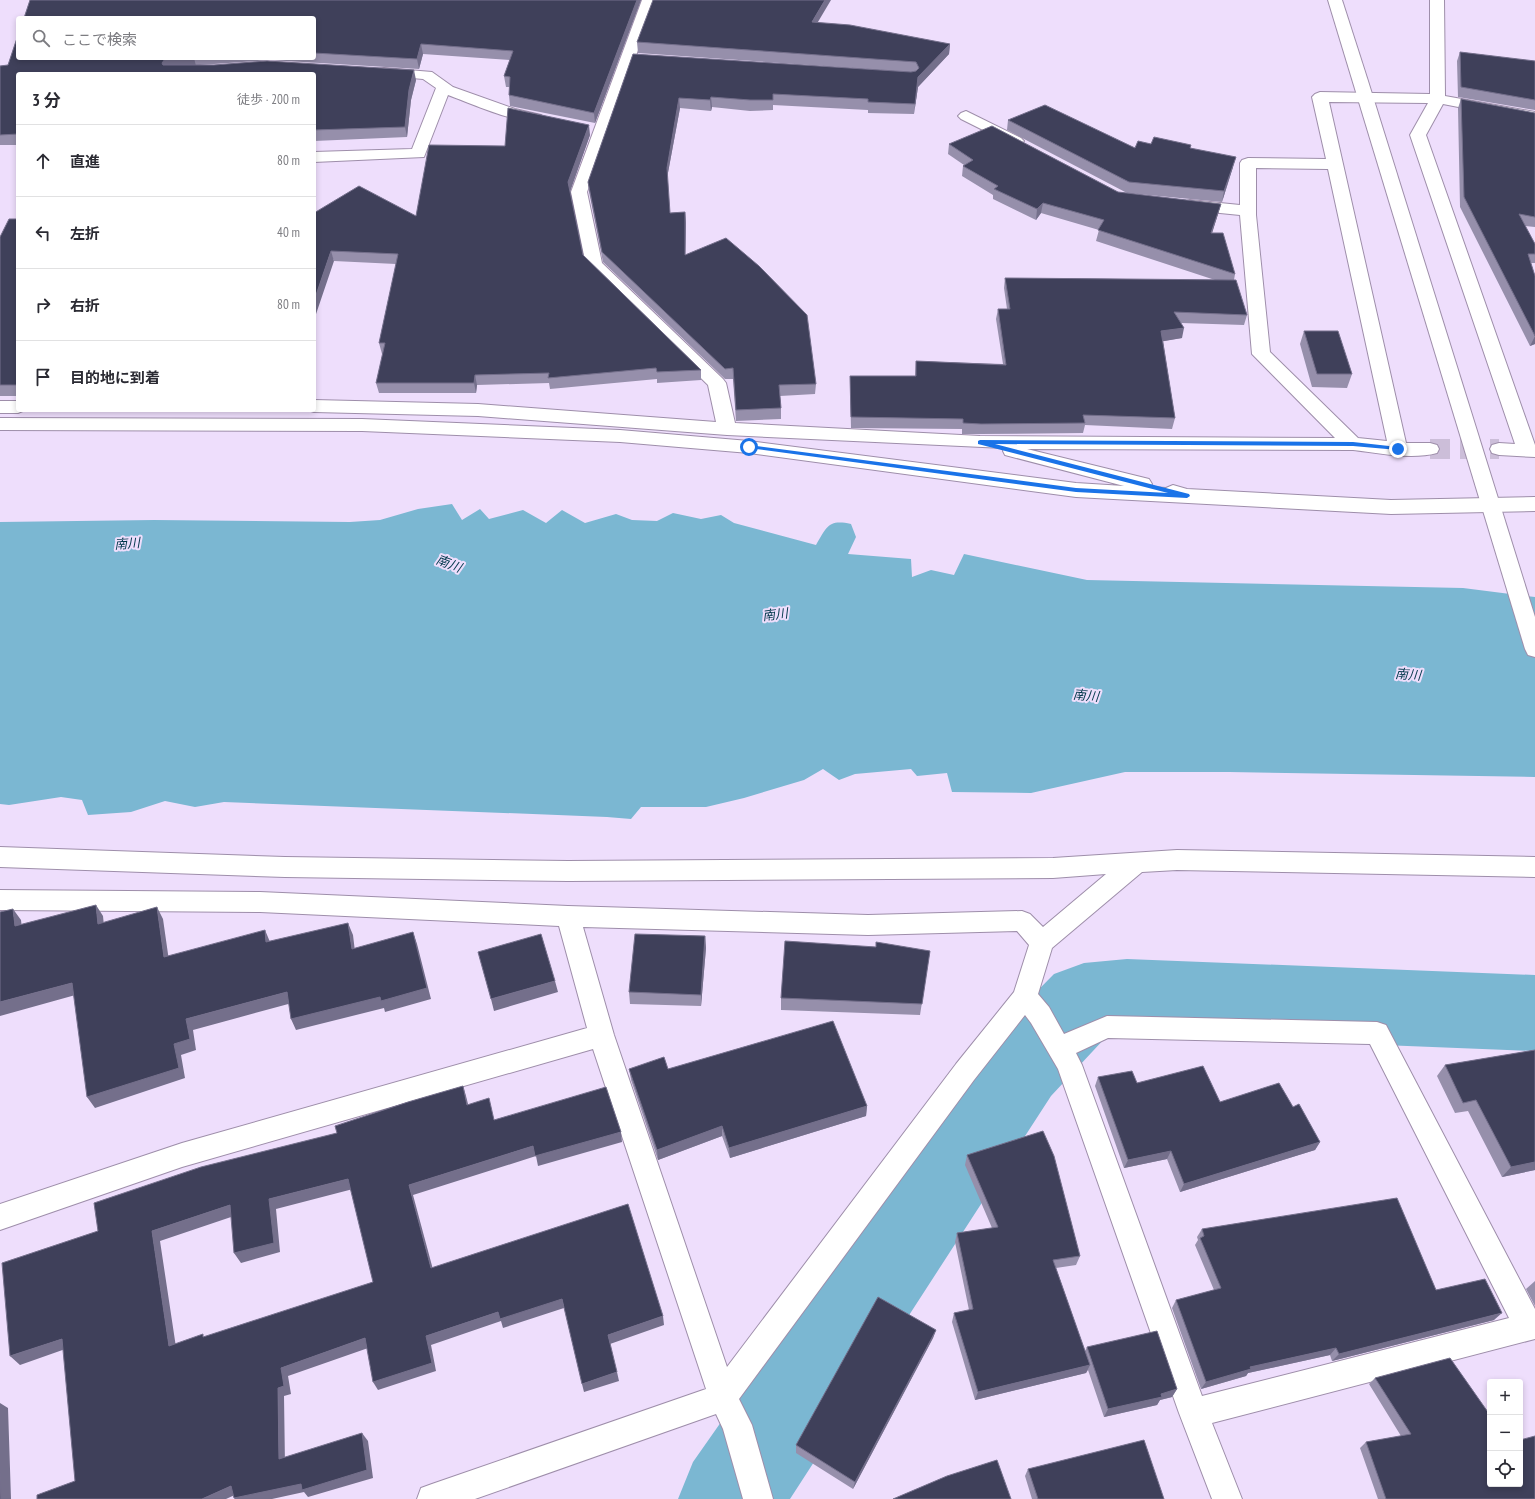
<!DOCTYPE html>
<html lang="ja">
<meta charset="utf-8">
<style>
body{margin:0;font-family:"PT Sans Narrow","Noto Sans JP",sans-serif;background:#f2f2f3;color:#2b2b33}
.controls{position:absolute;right:12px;bottom:12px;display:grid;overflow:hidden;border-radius:4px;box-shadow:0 2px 6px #0003}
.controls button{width:36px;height:36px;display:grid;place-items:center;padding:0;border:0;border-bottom:1px solid #e1e1e2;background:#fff;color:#2b2b33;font:20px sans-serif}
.stop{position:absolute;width:12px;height:12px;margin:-9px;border:3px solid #1a73e8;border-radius:50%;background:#fff}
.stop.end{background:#1a73e8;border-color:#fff;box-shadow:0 1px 4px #0008}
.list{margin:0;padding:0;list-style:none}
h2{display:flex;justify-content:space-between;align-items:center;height:52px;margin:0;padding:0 16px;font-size:17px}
h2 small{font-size:13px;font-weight:400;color:#7c7c81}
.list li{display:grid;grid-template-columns:26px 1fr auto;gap:12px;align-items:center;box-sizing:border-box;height:72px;padding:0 16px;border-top:1px solid #e1e1e2}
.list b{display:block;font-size:15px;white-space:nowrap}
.list em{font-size:13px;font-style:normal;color:#7c7c81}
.icon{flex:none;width:22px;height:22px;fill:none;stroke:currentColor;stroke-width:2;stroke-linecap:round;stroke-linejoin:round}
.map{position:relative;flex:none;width:1535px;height:1499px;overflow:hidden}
.search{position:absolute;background:#fff;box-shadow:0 2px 6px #0003;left:16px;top:16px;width:300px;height:44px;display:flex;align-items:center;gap:10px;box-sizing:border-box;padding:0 14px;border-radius:4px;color:#7c7c81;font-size:15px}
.panel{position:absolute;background:#fff;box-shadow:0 2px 6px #0003;left:16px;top:72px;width:300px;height:340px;border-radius:4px}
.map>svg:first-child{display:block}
.water{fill:#7bb7d2}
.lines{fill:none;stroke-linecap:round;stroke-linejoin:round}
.river{fill:#7bb7d2;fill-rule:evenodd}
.street-tunnel{stroke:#ccbed9;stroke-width:20;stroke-dasharray:20 10;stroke-linecap:butt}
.street-casing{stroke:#9e8eaa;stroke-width:2}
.secondary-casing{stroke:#9e8eaa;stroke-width:2}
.street{fill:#fff;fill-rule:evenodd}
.secondary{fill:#fff;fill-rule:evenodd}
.wall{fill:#968fab}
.shaded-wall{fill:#746f8b}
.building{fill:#3f405a;stroke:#746f8b;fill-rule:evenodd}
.route{fill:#1a73e8}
.labels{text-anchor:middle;stroke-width:4;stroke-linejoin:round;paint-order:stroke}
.water-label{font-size:13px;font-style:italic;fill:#00374a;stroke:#eedefc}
</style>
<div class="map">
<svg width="1535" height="1499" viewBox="0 0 1535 1499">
<rect width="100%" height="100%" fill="#eedefc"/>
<path class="water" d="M452,504L462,520L480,509L489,519L523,510L546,523L562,510L585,523L616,514L632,520L657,521L673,513L701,519L721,515L734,523L816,545C827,527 828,519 851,524L856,537L848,554L911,559L912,577L931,570L954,575L964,554L1087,580L1463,588L1535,597V777L1229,772H1125L1031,793L952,792L947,773L917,776L911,769L855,774L839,780L823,769L804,780L744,798L706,807H641L631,819L607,817L224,802L195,807L165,801L131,812L88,815L82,800L61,797L9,805L0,804V522L154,520L350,522L380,520L418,509Z"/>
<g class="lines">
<path class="river" d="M1127,959L1535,975V1051L1127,1035L1106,1037L1051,1096L790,1499H678L693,1462L989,1040L1054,974L1084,963Z"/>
<path class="street-tunnel" d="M1430,449H1499"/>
<defs>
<path id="street" d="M642,0H656L587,192L602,263L723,379L726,383L735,423L980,436L1335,438L1252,354L1240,215L1190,210L1184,208L1182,205L1184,202L1190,200L1240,205V163L1242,160L1248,158L1326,159L1312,97L1315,94L1320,92L1430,94V0H1444L1445,96L1535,112V122L1443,104L1426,135L1535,445V457L1499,455L1492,453L1490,449L1492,445L1499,443L1515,444L1410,135L1428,103L1329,102L1406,443H1430L1437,445L1439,449L1437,453C1412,460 1378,453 1353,450L1027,449L1149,479L1152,484L1150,487L1166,488L1173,485L1187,489L1391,500L1535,497V511L1391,514L1076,497L749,453L620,442L362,431L0,430V418L362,419L620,430L749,441L1076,483L1124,486L1005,455L1003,451L1004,448L727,435L478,416L314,412L308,410H314V400L478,404L716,422L708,385L586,265L571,192ZM1256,168L1328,169L1387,441L1358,438L1270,352L1256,215Z
M384,68L432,72L453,87L515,109L541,115L544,118L541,121C521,126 470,103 448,95L424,157L314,162V152L412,149L436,88L423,79L379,75L377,72L379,69Z
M966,111L1021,138L1024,141L1021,144L1016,146L1011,144L961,119L958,116L961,113Z
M0,401H18V410H25L18,413H0Z
M0,847L285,857L568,861L1053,858L1177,850L1535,857V877L1177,870L1142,872L1052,948L1038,994L1049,1007L1064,1034L1107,1016L1377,1022L1386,1025L1535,1309V1339L1212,1423L1242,1499H1212L1179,1413L1058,1069L1031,1023L1025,1015L974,1080L739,1399L752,1425L773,1499H743L723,1429L716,1414L475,1499H417L421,1488L432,1484L706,1389L593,1049L182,1167L0,1230V1204L182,1143L587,1028L559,926L260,912L0,910V890L260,892L568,906L868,915L1022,911L1030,914L1043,927L1106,874L1053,878L568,881L285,877L0,867ZM583,927L868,935L1017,931L1029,945L1014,992L956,1064L727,1367L614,1035ZM1108,1038L1370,1044L1509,1318L1202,1396L1082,1065L1076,1053Z"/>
<path id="secondary" d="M1328,0H1342L1368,81L1535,617V657L1528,655L1525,649Z"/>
</defs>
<use href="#street" class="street-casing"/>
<use href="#secondary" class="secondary-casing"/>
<use href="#street" class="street"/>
<use href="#secondary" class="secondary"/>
</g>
<path class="wall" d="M30,0H641L595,123L510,106L509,95L510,87H506L504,76L510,60L423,54L419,69L270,60L200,65L416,80L411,100L407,137L314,141V74H18V145H0V66L8,65L18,58H314V18Z
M818,23L950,44L949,54L918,87L914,114L868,113V110L773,105V110L750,111L712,107L711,111L680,108L667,178L670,213L685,212L686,223L685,255L816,384L815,394L780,396L781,408V419L736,421L733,379H725L603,262L589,192L588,182L633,54L911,72L638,53L637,42Z
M1460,52L1535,61V110L1458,97L1457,61Z
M1461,99L1535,113V227L1525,226L1535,244V263H1531L1535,276V344L1530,346L1460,207L1458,108Z
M1008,120L1135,148L1151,144L1191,148L1233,167L1222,202L1127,193L1007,130Z
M590,135L570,190L583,255L701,370V380L657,383V379L550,389L549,383L477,385L476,393H379L376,383L383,354H382L379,343L396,264L334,261L314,213L416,216L505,146Z
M949,144L1118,192L1221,204L1212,233L1235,274L1234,280L1247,315L1244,325L1181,323L1182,338L1163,341L1175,418L1172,429L1085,425L1083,433L980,434H962V429L851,428L850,386V376H915L916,361L1003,364L996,319L998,309H1007L1004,288L1005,278L1215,280L1096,241L1099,230L1041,213L1036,220L993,199V195L962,176L963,166L964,165L948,154Z
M18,219V396H0V237Z
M1304,331L1352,374L1347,388L1312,387L1300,344Z
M705,936L706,948L701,1006L630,1004L629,992Z
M876,947L930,951L920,1015L781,1010V998Z
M1535,1050V1170L1502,1177L1468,1111L1455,1113L1437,1076L1445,1065Z
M629,1069H668L867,1106L866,1116L730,1158L722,1136L658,1160L631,1080Z
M1098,1077L1137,1083L1220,1102L1293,1107L1320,1142L1315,1150L1180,1192L1167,1159L1124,1168L1095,1086Z
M967,1155L1080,1256L1076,1265L1056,1268L1085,1351L1087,1347L1177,1389L1172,1397L1160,1400L1157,1405L1104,1417L1088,1370L1086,1373L975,1400L952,1322L954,1313L969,1310L955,1242L957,1233L992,1228L965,1165Z
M1202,1229L1436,1290L1494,1320L1332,1361L1330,1355L1248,1373L1246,1376L1201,1389L1172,1308L1176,1300L1214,1290L1195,1245L1198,1240L1197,1237Z
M1535,1281V1306L1526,1289Z
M936,1330L933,1338L853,1489L796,1453V1445Z
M1375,1378L1490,1484L1535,1499H1378L1360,1448L1366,1442L1401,1436L1369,1384Z
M1028,1469L1164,1499H1032L1025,1476Z"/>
<path class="shaded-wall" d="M637,0H641L595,123L594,113Z
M825,0H831L812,32V22Z
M421,44L423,54L419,69L417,59Z
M950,44L949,54L918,87L914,114L918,77Z
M174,58H194L196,66L165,73L162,63L165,59Z
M414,70L416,80L411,100L407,137L405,127L409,90Z
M711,97L712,107L711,111L710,100Z
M679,98L680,108L667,178V168Z
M589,125L590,135L570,192L568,182Z
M1236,157L1233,167L1222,202L1224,191Z
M1043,203L1041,213L1036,220L1037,209Z
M1221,204L1218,214L1209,243L1211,233Z
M685,212L686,223L685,266Z
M331,251L334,261L314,320V301Z
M1184,328L1182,338L1159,342L1161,331Z
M1535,336V344L1530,346Z
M475,375L477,385L476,393L474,383Z
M96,905L103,916L105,936L98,924Z
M157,907L163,919L170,968L164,957Z
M13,909L21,920L23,938L15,926Z
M348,923L353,935L356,960L352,949Z
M265,930L270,942H266Z
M413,932L417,944L431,999L385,1012L384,1008L296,1030L291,1019Z
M705,936L706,948L701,1006V995Z
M555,981L558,992L494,1011L491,999Z
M72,983L79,994L0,1016V1002Z
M287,992L292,1003L193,1030L196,1050L181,1055L185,1078L95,1108L87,1097L174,1044L186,1019Z
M463,1086L466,1096L471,1116L467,1105Z
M867,1106L866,1116L730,1158L729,1148Z
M722,1126V1136L658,1160L657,1150Z
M621,1132L622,1142L538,1166L536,1156L413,1195L435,1277L431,1268L409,1185L533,1146Z
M1320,1142L1315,1150L1180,1192L1184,1184Z
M1171,1151L1167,1159L1124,1168L1128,1160Z
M1535,1162V1170L1502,1177L1511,1167Z
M348,1179L353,1189L276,1209L280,1252L241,1263L234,1253L269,1199Z
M230,1205L237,1215L160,1241L177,1354L169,1346L152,1231Z
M562,1299L564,1308L503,1328L501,1321L431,1345L436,1371L378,1390L373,1382L426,1336L498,1312Z
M1502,1313L1494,1320L1332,1361L1339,1354Z
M663,1316L664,1325L610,1344L608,1335Z
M936,1330L933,1338L853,1489L855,1482Z
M365,1338L371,1347L288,1376L291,1394L284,1396L285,1466L279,1459L278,1388L281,1368Z
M62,1339L71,1347L20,1365L10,1356Z
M1336,1348L1330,1355L1248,1373L1246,1376L1201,1389L1206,1382L1250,1367Z
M1090,1365L1086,1373L975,1400L978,1392Z
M617,1372L619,1381L584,1392L582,1384Z
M1177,1389L1172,1397L1160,1400L1157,1405L1104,1417L1108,1409Z
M0,1403L8,1408L11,1499H1L0,1472Z
M362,1433L368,1441L373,1478L308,1497L304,1492L272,1499H235L234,1498Z
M231,1486L239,1493L226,1499H202Z"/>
<path class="building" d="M30,0H637L594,113L509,95L510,77L504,76L513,51L421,44L417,59L314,53V18H24Z
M653,0H825L812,22L850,25L950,44L918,77L915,104L868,102V99L773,94V100H750L711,97L710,100L679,98L667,168L670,213L685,212V255L726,238L759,266L807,315L816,384L779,385L781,408L736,410L733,368L725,369L602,252L588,182L633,54L911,72L916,71L919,68L916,62L637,42Z
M18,35V58H174L165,59L162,63L163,65H214L267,61L414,70L409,90L405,127L314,130V74H18V134L0,135V66L8,65Z
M1460,52L1535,61V100L1461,87Z
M1461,99L1535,113V217L1519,214L1535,244V254H1528L1535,276V336L1464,197Z
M1045,105L1135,148L1138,141L1151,144L1154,137L1191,145L1190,148L1236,157L1224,191L1129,182L1008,120Z
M508,108L589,125L568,182L583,255L701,370L657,372L656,368L548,378L549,373L475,375L474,383H376L385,343H379L398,254L331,251L314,301V213L359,186L416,216L429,145L505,146Z
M992,126L1118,192L1221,204L1211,233H1223L1235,274L1098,230L1104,220L1043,203L1037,209L994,189L998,186L963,166L973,160L949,144Z
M9,219H18V385H0V237Z
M1005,278L1236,280L1247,315L1174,312L1184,328L1161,331L1175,418L1083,415L1085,423L981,424L963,423V419L851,417L850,376H916V361L1006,365L998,309H1010Z
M1304,331H1338L1352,374H1317Z
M96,905L98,924L157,907L164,957L265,930L266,942L348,923L352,949L413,932L427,988L381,1001L380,997L291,1019L287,992L186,1019L190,1039L174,1044L179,1068L87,1097L72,983L0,1002V912L13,909L15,926Z
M541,934L555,981L491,999L478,952Z
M635,934L705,936L701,995L629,992Z
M785,941L876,947V942L930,951L922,1004L781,998Z
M833,1021L867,1106L729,1148L722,1126L657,1150L629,1069L664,1057L668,1069Z
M1535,1050V1162L1511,1167L1476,1100L1463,1103L1445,1065Z
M1203,1066L1220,1102L1279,1083L1293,1107L1299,1104L1320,1142L1184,1184L1171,1151L1128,1160L1098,1077L1132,1071L1137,1083Z
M463,1086L467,1105L489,1098L494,1120L606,1087L621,1132L535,1156L533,1146L409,1185L431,1268L628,1204L663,1316L608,1335L617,1372L582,1384L562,1299L500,1319L498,1312L426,1336L432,1363L373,1382L365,1338L281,1368L284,1386L278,1388L279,1459L362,1433L367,1470L302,1490L301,1484L234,1498L231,1486L202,1499H37V1495L75,1481L62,1339L10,1356L2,1263L98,1231L94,1203L201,1167L337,1133L335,1126L408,1102ZM348,1179L373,1282L203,1337V1334L169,1346L152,1231L230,1205L234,1253L274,1243L269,1199Z
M1043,1131L1054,1156L1080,1256L1053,1260L1090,1365L978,1392L954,1313L973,1309L957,1233L998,1227L967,1155Z
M1397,1198L1436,1290L1485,1279L1502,1313L1339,1354L1336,1348L1250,1367L1251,1369L1206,1382L1176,1300L1221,1288L1200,1238L1204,1236L1202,1229Z
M878,1297L936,1330L855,1482L796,1445Z
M1157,1331L1177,1389L1161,1394L1162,1397L1108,1409L1087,1347Z
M1450,1358L1490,1415V1484H1520V1440L1535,1436V1499H1386L1366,1442L1411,1434L1375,1378Z
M1144,1440L1164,1499H1038L1028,1469Z
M997,1460L1011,1499H893L947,1476Z
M0,1472L1,1499H0Z"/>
<path class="route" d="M980,440L1353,442L1398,447L1400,449L1398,450L1353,446L995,444L1189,494L1190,496L1187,498L1076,492L749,448L746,447L749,445L1076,488L1168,493L978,444V441Z"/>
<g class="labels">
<g class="water-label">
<text transform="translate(127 543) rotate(-4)" y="5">南川</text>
<text transform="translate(449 563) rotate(21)" y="5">南川</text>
<text transform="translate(775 614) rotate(-7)" y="5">南川</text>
<text transform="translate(1408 674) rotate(4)" y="5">南川</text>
<text transform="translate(1086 695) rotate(5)" y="5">南川</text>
</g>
</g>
</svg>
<div class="controls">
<button>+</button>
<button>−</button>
<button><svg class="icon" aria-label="locate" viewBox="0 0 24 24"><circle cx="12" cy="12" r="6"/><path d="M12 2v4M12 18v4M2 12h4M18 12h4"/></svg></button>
</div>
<div class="stop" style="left:749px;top:447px"></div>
<div class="stop end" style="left:1398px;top:449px"></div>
<div class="search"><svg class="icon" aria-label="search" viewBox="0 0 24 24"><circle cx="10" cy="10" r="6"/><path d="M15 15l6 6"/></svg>ここで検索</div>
<section class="panel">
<h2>3 分<small>徒歩 · 200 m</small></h2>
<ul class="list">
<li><svg class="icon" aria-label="ahead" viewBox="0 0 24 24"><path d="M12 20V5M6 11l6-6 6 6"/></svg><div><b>直進</b></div><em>80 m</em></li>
<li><svg class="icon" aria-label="left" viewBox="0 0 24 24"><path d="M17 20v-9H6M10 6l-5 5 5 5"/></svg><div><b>左折</b></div><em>40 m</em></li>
<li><svg class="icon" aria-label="right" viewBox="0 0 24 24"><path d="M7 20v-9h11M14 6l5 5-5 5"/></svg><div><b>右折</b></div><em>80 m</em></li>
<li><svg class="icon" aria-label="arrive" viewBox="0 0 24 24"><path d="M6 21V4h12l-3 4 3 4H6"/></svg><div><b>目的地に到着</b></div></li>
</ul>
</section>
</div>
